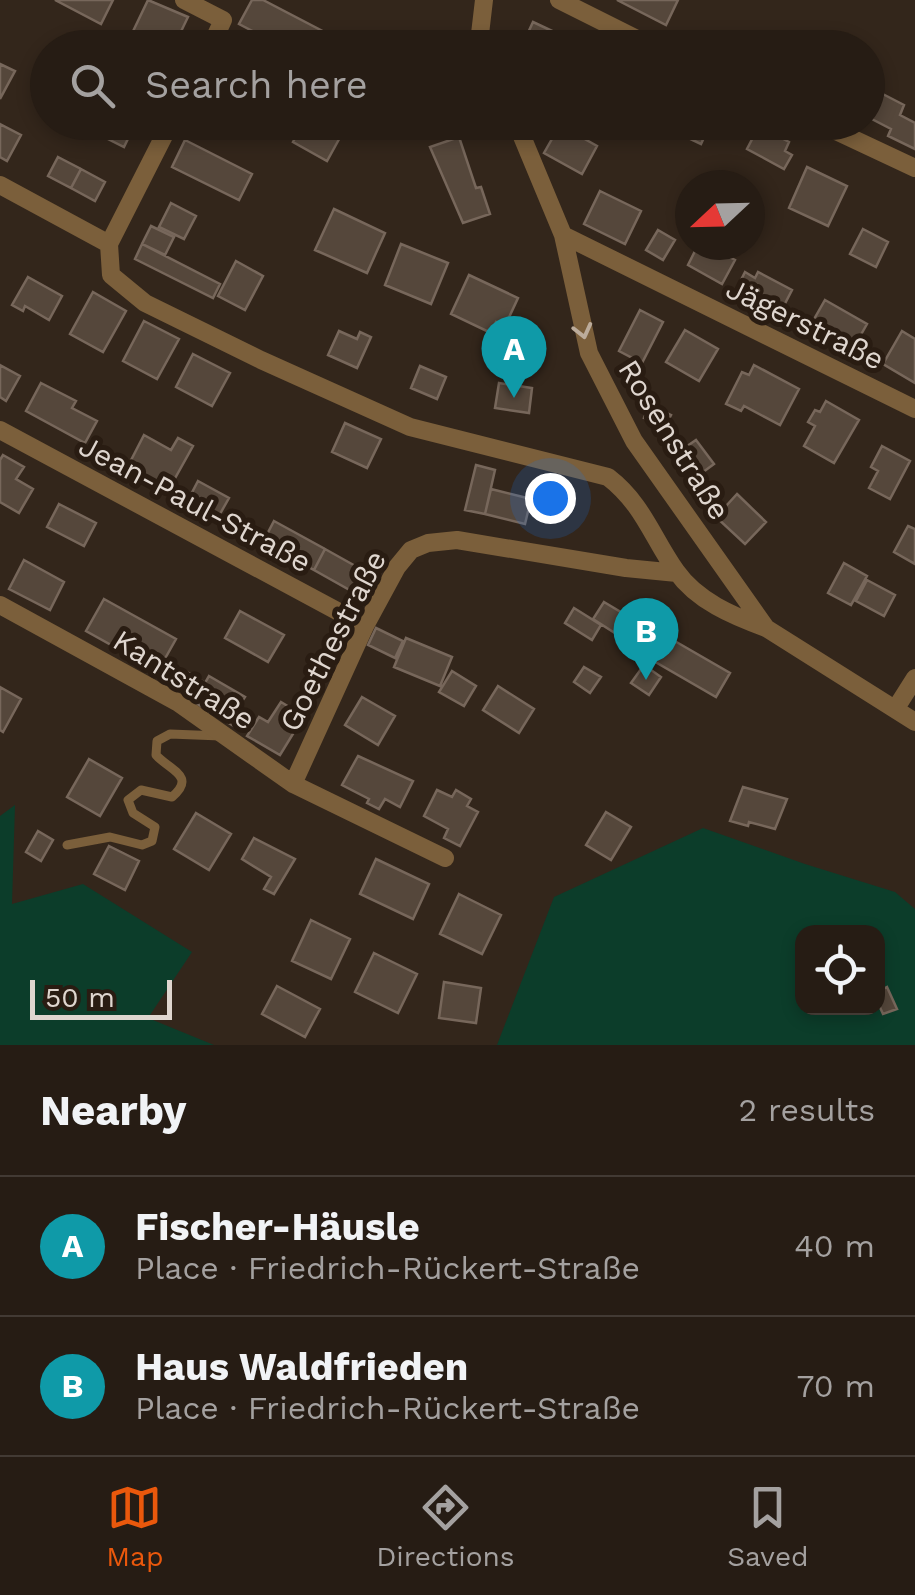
<!DOCTYPE html>
<meta charset="utf-8">
<style>
body{margin:0;font-family:"Work Sans",sans-serif;background:#322922;color:#f1f3f6}
.controls{position:absolute;right:30px;bottom:30px;display:grid;overflow:hidden;border-radius:20px;box-shadow:0 5px 15px #0003}
.controls button{width:90px;height:90px;display:grid;place-items:center;padding:0;border:0;border-bottom:2px solid #423a34;background:#261c14;color:#f1f3f6;font:50px sans-serif}
.compass{position:absolute;left:675px;top:170px;width:90px;height:90px;border-radius:50%;background:#261c14;box-shadow:0 5px 15px #0003;rotate:248deg}
.scale{position:absolute;left:30px;bottom:25px;width:142px;box-sizing:border-box;padding-left:10px;border:5px solid #dfd6cf;border-top:0;font-size:28px;line-height:35px;white-space:nowrap;color:#dfd6cf;-webkit-text-stroke:8px #291c12;paint-order:stroke}
.you{position:absolute;left:550px;top:498px;width:35px;height:35px;margin:-25px;border:8px solid #fff;border-radius:50%;background:#1a73e8;box-shadow:0 0 0 15px #1a73e833}
.badge{display:grid;place-items:center;width:65px;height:65px;border-radius:50%;background:#ea580c;color:#fff;font-size:32px;font-weight:700}
.pin{position:absolute;translate:-50% -82px;filter:drop-shadow(0 2px 5px #0008)}
.pin::after{content:'';position:absolute;top:52px;width:35px;height:30px;background:inherit;clip-path:polygon(0 0,100% 0,50% 100%)}
.list{margin:0;padding:0;list-style:none}
h2{display:flex;justify-content:space-between;align-items:center;height:130px;margin:0;padding:0 40px;font-size:42px}
h2 small{font-size:32px;font-weight:400;color:#a4a1a0}
.list li{display:grid;grid-template-columns:65px 1fr auto;gap:30px;align-items:center;box-sizing:border-box;height:140px;padding:0 40px;border-top:2px solid #423a34}
.list b{display:block;font-size:38px;white-space:nowrap}
.list p{margin:0;font-size:32px;white-space:nowrap;color:#a4a1a0}
.list em{font-size:32px;font-style:normal;color:#a4a1a0}
.icon{flex:none;width:55px;height:55px;fill:none;stroke:currentColor;stroke-width:2;stroke-linecap:round;stroke-linejoin:round}
.map{position:relative;flex:none;width:915px;height:1045px;overflow:hidden}
.search{position:absolute;background:#261c14;box-shadow:0 5px 15px #0003;left:30px;right:30px;top:30px;height:110px;display:flex;align-items:center;gap:25px;box-sizing:border-box;padding:0 35px;border-radius:55px;color:#a4a1a0;font-size:38px}
.sheet{height:410px;background:#261c14}
nav{display:flex;justify-content:space-around;align-items:center;box-sizing:border-box;height:140px;border-top:2px solid #423a34;background:#261c14;font-size:28px;color:#a4a1a0}
nav a{display:grid;justify-items:center;gap:5px}
nav .on{color:#ea580c}
.map>svg:first-child{display:block}
.green{fill:#0c3d2a;fill-rule:evenodd}
.building{fill:#55473b;stroke:#77675b;stroke-width:2.5}
.lines{fill:none;stroke-linecap:round;stroke-linejoin:round}
.service{stroke:#7b5f3b;stroke-width:9}
.minor{stroke:#7b5f3b;stroke-width:18}
.oneway{stroke:#bcac9b}
.labels{text-anchor:middle;stroke-width:10;stroke-linejoin:round;paint-order:stroke}
.street-label{font-size:30px;fill:#dfd6cf;stroke:#291c12}
</style>
<div class="map">
<svg width="915" height="1045" viewBox="0 0 915 1045">
<rect width="100%" height="100%" fill="#33261b"/>
<path class="green" d="M15,805L12,904L83,884L192,952L148,1018L214,1045H0V816Z
M703,828L805,864L895,892L915,909V1045H497L554,897ZM802,932H878V1008H802Z"/>
<path class="building" d="M55,0H113L101,24Z
M148,0L188,17L173,48H125Z
M252,0H263L334,37L328,48H285L239,24Z
M617,0H678L666,25Z
M533,22L580,44L579,48H521Z
M776,32L808,48H769Z
M0,64L15,71L0,99Z
M875,90L904,105L900,115L915,123V149L888,136L891,129L868,117V97L871,98Z
M91,122H136L124,147L88,129Z
M304,122H326L343,132L327,161L293,142Z
M672,122H711L701,144L669,129Z
M0,124L21,135L7,161L0,157Z
M560,125L597,146L582,174L544,153Z
M759,126L789,142L785,151L792,155L784,169L747,149Z
M459,137L476,188L481,187L490,214L463,223L430,147Z
M185,140L252,174L239,200L172,167Z
M58,157L81,169L71,188L48,176Z
M807,167L847,186L828,226L789,208Z
M81,169L105,182L95,201L71,188Z
M600,191L641,211L625,244L584,224Z
M171,203L196,216L184,239L159,227Z
M334,209L385,233L367,273L315,250Z
M151,226L174,237L165,255L142,244Z
M863,229L888,242L876,267L850,254Z
M658,230L675,240L663,260L646,250Z
M142,244L220,284L213,298L135,259Z
M401,244L448,263L431,304L385,285Z
M698,245H707L735,260L722,284L688,265Z
M236,261L263,276L245,310L218,296Z
M745,272L755,278L758,272L792,290L778,317L744,299L746,295L736,290Z
M469,275L518,298L505,326L496,322L491,333L451,314Z
M28,277L62,296L49,320L25,306L23,311L12,305Z
M93,292L126,311L103,352L70,334Z
M825,300L867,324L851,352L809,328Z
M640,310L663,322L642,363L619,351Z
M144,321L179,339L157,379L123,361Z
M685,330L718,349L699,381L666,362Z
M339,331L357,339L360,332L371,337L357,368L328,355Z
M902,331L915,339V383L883,364Z
M193,354L230,373L212,406L176,387Z
M0,365L20,376L6,401L0,397Z
M754,365L799,389L780,425L744,406L741,411L726,404L742,372L749,375Z
M420,366L446,377L437,399L411,388Z
M41,383L76,401L72,408L97,421L85,443L26,411Z
M499,383L532,388L529,413L495,408Z
M826,401L859,420L834,463L804,446L815,426L808,422L815,410L820,412Z
M650,405L671,415L664,428L644,418Z
M345,423L381,439L367,468L332,452Z
M144,435L171,450L178,438L193,446L169,489L128,466Z
M696,440L714,464L695,478L677,453Z
M882,446L910,461L890,499L869,488L878,471L871,467Z
M3,455L24,467L16,479L33,489L19,513L0,502V460Z
M476,465L495,470L485,514L465,510Z
M198,481L229,498L216,521L186,504Z
M491,489L531,499L525,524L485,514Z
M737,494L766,522L745,544L716,517Z
M59,504L96,523L84,546L47,527Z
M274,521L325,549L314,570L263,542Z
M908,526L915,529V564L894,552Z
M325,549L366,572L355,593L314,570Z
M24,560L64,582L50,610L9,589Z
M844,563L867,576L851,605L828,593Z
M867,580L895,595L884,616L856,601Z
M104,599L176,639L158,671L86,631Z
M604,602L629,617L618,635L593,619Z
M574,608L601,625L592,640L565,623Z
M240,611L284,635L268,662L225,638Z
M376,628L403,641L395,658L368,645Z
M666,636L730,673L716,697L652,660Z
M406,638L452,657L440,686L394,667Z
M644,665L661,677L649,695L631,683Z
M584,667L601,677L590,693L574,682Z
M452,671L476,686L464,706L439,692Z
M187,672L202,681L193,697L178,688Z
M209,676L245,697L236,710L250,718L242,731L194,702Z
M498,686L534,709L519,733L483,710Z
M0,687L21,699L3,732L0,730Z
M362,697L395,716L378,745L345,725Z
M281,702L304,716L280,755L247,736L259,717L268,722Z
M358,756L413,781L400,807L385,799L379,809L367,803L369,799L342,785Z
M89,759L122,778L100,816L67,797Z
M743,787L787,799L775,829L749,822L748,826L730,821Z
M437,790L452,797L456,790L471,799L467,806L478,812L460,846L444,838L448,829L424,816Z
M606,812L631,827L611,860L586,845Z
M196,813L231,834L209,870L174,849Z
M38,831L53,840L41,861L26,852Z
M254,838L295,859L274,894L264,889L271,877L242,859Z
M109,846L139,861L125,890L94,874Z
M376,859L429,884L413,919L360,894Z
M459,894L501,915L482,954L440,934Z
M311,920L350,939L331,979L292,961Z
M374,953L417,974L398,1013L355,992Z
M444,982L481,988L476,1023L439,1018Z
M277,986L320,1009L305,1037L262,1014Z
M887,987L897,1009L883,1014L878,1003V992Z"/>
<g class="lines">
<path class="service" d="M378,122L384,127
M67,845L110,837L142,845L152,841L155,827L133,813L128,800L141,790L172,797C197,776 169,770 156,755L157,741L170,734L221,736"/>
<path class="minor" d="M184,0L223,20L210,48
M484,0L480,34L485,48
M559,0L655,48
M516,122L563,235L589,353L634,441L766,628L915,722
M817,122L915,168
M0,185L109,244L111,275L145,303L261,360L410,427L608,477C643,504 652,537 676,571C697,601 733,616 766,628
M563,235L915,409
M109,244L171,122
M0,430L365,626
M0,605L177,702L293,784L445,858
M896,708L915,678
M293,784L365,626L397,567L411,550L428,543L457,540L626,568L677,573"/>
</g>
<defs><path id="oneway-chevron" d="M-2-3.5L2.5 0L-2 3.5" fill="none" stroke-width="1.6" stroke-linecap="round" stroke-linejoin="round" transform="scale(2.5)"/></defs>
<use class="oneway" href="#oneway-chevron" transform="translate(583 331) rotate(76)"/>
<g class="labels">
<g class="street-label">
<text transform="translate(805 324) rotate(26)" y="10">Jägerstraße</text>
<text transform="translate(674 440) rotate(58)" y="10">Rosenstraße</text>
<text transform="translate(195 504) rotate(28)" y="10">Jean-Paul-Straße</text>
<text transform="translate(333 641) rotate(-63)" y="10">Goethestraße</text>
<text transform="translate(184 680) rotate(32)" y="10">Kantstraße</text>
</g>
</g>
</svg>
<div class="controls">
<button><svg class="icon" aria-label="locate" viewBox="0 0 24 24"><circle cx="12" cy="12" r="6"/><path d="M12 2v4M12 18v4M2 12h4M18 12h4"/></svg></button>
</div>
<svg class="compass" viewBox="-18 -18 36 36"><path d="M0-13l5 13h-10z" fill="#e53935"/><path d="M0 13l5-13h-10z" fill="#a4a1a0"/></svg>
<div class="scale">50 m</div>
<div class="you"></div>
<div class="pin badge" style="left:514px;top:398px;background:#0f9aa8">A</div>
<div class="pin badge" style="left:646px;top:680px;background:#0f9aa8">B</div>
<div class="search"><svg class="icon" aria-label="search" viewBox="0 0 24 24"><circle cx="10" cy="10" r="6"/><path d="M15 15l6 6"/></svg>Search here</div>
</div>
<section class="sheet">
<h2>Nearby<small>2 results</small></h2>
<ul class="list">
<li><span class="badge" style="background:#0f9aa8">A</span><div><b>Fischer-Häusle</b><p>Place · Friedrich-Rückert-Straße</p></div><em>40 m</em></li>
<li><span class="badge" style="background:#0f9aa8">B</span><div><b>Haus Waldfrieden</b><p>Place · Friedrich-Rückert-Straße</p></div><em>70 m</em></li>
</ul>
</section>
<nav>
<a class="on"><svg class="icon" aria-label="map" viewBox="0 0 24 24"><path d="M3 6l6-2 6 2 6-2v14l-6 2-6-2-6 2zM9 4v14M15 6v14"/></svg>Map</a>
<a><svg class="icon" aria-label="directions" viewBox="0 0 24 24"><path d="M12 3l9 9-9 9-9-9zM9 14v-3h6M13 9l2 2-2 2"/></svg>Directions</a>
<a><svg class="icon" aria-label="saved" viewBox="0 0 24 24"><path d="M7 4h10v16l-5-4-5 4z"/></svg>Saved</a>
</nav>
